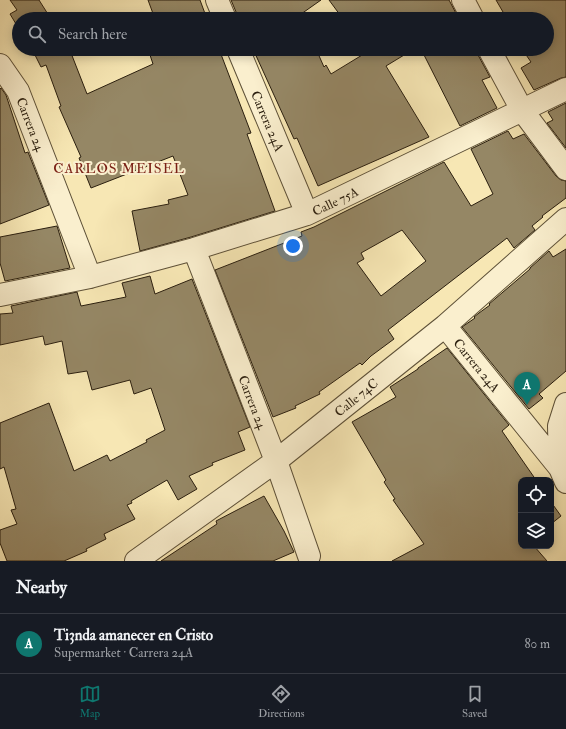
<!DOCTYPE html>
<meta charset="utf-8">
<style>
body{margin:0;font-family:"IM FELL Double Pica",serif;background:#20242c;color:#f1f3f6}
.controls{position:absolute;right:12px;bottom:12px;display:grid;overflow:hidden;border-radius:8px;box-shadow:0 2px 10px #0003}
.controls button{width:36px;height:36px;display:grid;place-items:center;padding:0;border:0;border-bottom:1px solid #363941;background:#171b24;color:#f1f3f6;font:20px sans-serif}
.you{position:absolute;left:293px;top:246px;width:14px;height:14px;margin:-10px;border:3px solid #fff;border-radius:50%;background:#1a73e8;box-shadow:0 0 0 6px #1a73e833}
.badge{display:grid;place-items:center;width:26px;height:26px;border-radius:50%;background:#0f766e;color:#fff;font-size:13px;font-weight:700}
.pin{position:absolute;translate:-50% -33px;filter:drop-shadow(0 1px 2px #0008)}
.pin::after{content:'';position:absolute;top:21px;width:14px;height:12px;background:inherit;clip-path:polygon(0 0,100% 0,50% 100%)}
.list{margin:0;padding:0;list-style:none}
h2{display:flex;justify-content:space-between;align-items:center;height:52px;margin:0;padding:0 16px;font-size:17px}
h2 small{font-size:13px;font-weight:400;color:#9ea1a6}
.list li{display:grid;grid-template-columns:26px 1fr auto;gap:12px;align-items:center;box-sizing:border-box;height:60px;padding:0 16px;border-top:1px solid #363941}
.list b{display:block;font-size:15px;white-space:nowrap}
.list p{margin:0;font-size:13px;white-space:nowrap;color:#9ea1a6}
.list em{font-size:13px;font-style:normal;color:#9ea1a6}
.icon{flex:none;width:22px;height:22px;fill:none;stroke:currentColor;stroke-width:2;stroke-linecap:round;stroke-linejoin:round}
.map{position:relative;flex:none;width:566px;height:561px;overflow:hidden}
.search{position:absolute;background:#171b24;box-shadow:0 2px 10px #0003;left:12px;right:12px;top:12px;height:44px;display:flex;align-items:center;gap:10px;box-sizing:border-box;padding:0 14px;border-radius:22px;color:#9ea1a6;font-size:15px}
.sheet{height:112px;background:#171b24}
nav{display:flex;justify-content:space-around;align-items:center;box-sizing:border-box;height:56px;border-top:1px solid #363941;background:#171b24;font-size:11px;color:#9ea1a6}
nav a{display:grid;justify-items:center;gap:2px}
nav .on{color:#0f766e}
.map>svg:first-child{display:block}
.building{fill:#958765;stroke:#2b1f0f;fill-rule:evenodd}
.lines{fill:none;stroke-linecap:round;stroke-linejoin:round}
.street-casing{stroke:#5e5138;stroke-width:24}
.street{stroke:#faefce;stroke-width:22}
.labels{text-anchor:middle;stroke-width:4;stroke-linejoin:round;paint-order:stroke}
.street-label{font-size:13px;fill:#2b1f0f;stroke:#faefce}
.neighbourhood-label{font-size:14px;letter-spacing:1px;fill:#7a1f14;stroke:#faefce}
</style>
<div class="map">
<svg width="566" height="561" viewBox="0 0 566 561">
<rect width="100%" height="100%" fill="#f7e7b4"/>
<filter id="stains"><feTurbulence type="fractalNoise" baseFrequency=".005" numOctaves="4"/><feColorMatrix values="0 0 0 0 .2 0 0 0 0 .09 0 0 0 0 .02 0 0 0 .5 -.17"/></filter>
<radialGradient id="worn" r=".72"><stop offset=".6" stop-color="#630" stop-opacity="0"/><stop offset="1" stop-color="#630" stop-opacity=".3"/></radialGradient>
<path class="building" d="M10,0H39L51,19H19V29L10,14L17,10Z
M148,0H200L207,19H155Z
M231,0H321L294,19H239Z
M329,0H449L459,19H343Z
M496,0H566V77L561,78L534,90L521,68L531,62L522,49H547V19H503L500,14L503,12Z
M32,49H71L73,52L71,53L87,94L153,64L148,49H219L251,133L247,134L275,211L191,237L140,251L132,211L169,204L168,200L188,195L173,156L91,188L79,158L81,157L59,107L61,106L46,65L41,67Z
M253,49H316L324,67L326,65L331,74L372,49H414L386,66L429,137L318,186L297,138L294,139Z
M421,49H477L478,55L490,77L482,80L497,108L460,126Z
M1,88L6,95L25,153L28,152L49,205L0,224V89Z
M566,103V148L547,123L553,120L548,112Z
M508,131L513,139L524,134L556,176L561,180L566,181V198L542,216L543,217L532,226L535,230L514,248L507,238L388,330L394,339L371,356L362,365L360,363L319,392L320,394L295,406L296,408L273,417L215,270L302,236L301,232L314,227L444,162L471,206L493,194L471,149ZM402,230L426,261L381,296L357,263L364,259L361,253Z
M57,226L70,268L5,281L0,263V237Z
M566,249V371L539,394L543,398L529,409L462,327L475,318L474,317L479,313L490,305L489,304L530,269V268L549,251L553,257Z
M150,276L155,294L192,279L250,427L238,432L245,450L212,463L213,465L189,476L197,489L178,500L167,480L131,501L132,503L127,505L135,519L104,534L106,539L86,549L87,551L64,561H7L0,543V530L17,524L11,510L16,509L4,467L0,469V423L49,403L74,471L107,455L110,461L147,442L146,440L165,430L151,388L134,394L130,380L92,390L87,371L68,374L62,341L45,345L43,336L0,345V314L13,313L11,306L77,292L81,306L126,297L122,283Z
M447,348L509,425L502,431L536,480H521V546H534L547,561H392L424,544L393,500L395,499L384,482L386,480L352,422L396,397L390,387L418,369V368Z
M264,496L284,531L294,552L273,561H161L217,524L216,521Z
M551,502L561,516L551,524Z"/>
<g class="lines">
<defs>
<path id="street" d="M217,0L225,19
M463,0L473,19
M238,49L307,214
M489,49L522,110L566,169
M0,65L18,91L90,277
M194,249L276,461L309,556
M0,295L90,277L194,249L307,214L566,89
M445,326L560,468L566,482
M560,468L559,426L566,404
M136,561L276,461L445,326L566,219"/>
</defs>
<use href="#street" class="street-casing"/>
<use href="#street" class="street"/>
</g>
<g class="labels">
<g class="street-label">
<text transform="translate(268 121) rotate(67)" y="5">Carrera 24A</text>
<text transform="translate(31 124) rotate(69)" y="5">Carrera 24</text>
<text transform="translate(335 201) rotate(-26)" y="5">Calle 75A</text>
<text transform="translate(477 365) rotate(51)" y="5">Carrera 24A</text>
<text transform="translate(356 397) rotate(-39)" y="5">Calle 74C</text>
<text transform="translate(253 402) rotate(69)" y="5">Carrera 24</text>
</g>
<g class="neighbourhood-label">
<text x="119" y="173">CARLOS MEISEL</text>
</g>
</g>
<rect width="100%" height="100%" filter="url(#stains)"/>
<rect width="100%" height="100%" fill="url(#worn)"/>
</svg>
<div class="controls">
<button><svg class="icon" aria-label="locate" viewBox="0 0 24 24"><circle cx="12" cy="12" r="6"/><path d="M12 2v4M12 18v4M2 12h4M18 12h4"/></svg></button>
<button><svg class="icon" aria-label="layers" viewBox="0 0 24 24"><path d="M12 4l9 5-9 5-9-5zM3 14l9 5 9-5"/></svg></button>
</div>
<div class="you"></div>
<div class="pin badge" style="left:527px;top:405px">A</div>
<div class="search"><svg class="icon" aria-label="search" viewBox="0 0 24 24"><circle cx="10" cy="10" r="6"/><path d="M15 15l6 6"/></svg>Search here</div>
</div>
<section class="sheet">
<h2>Nearby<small></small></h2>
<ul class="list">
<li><span class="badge">A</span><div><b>Ti3nda amanecer en Cristo</b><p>Supermarket · Carrera 24A</p></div><em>80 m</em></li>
</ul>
</section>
<nav>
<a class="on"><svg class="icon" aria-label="map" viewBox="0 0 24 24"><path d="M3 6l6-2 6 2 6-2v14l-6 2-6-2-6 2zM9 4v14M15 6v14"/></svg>Map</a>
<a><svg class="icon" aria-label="directions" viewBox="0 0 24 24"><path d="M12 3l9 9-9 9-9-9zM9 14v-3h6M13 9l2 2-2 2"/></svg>Directions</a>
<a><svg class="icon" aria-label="saved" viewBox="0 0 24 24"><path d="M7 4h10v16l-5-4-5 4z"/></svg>Saved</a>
</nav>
